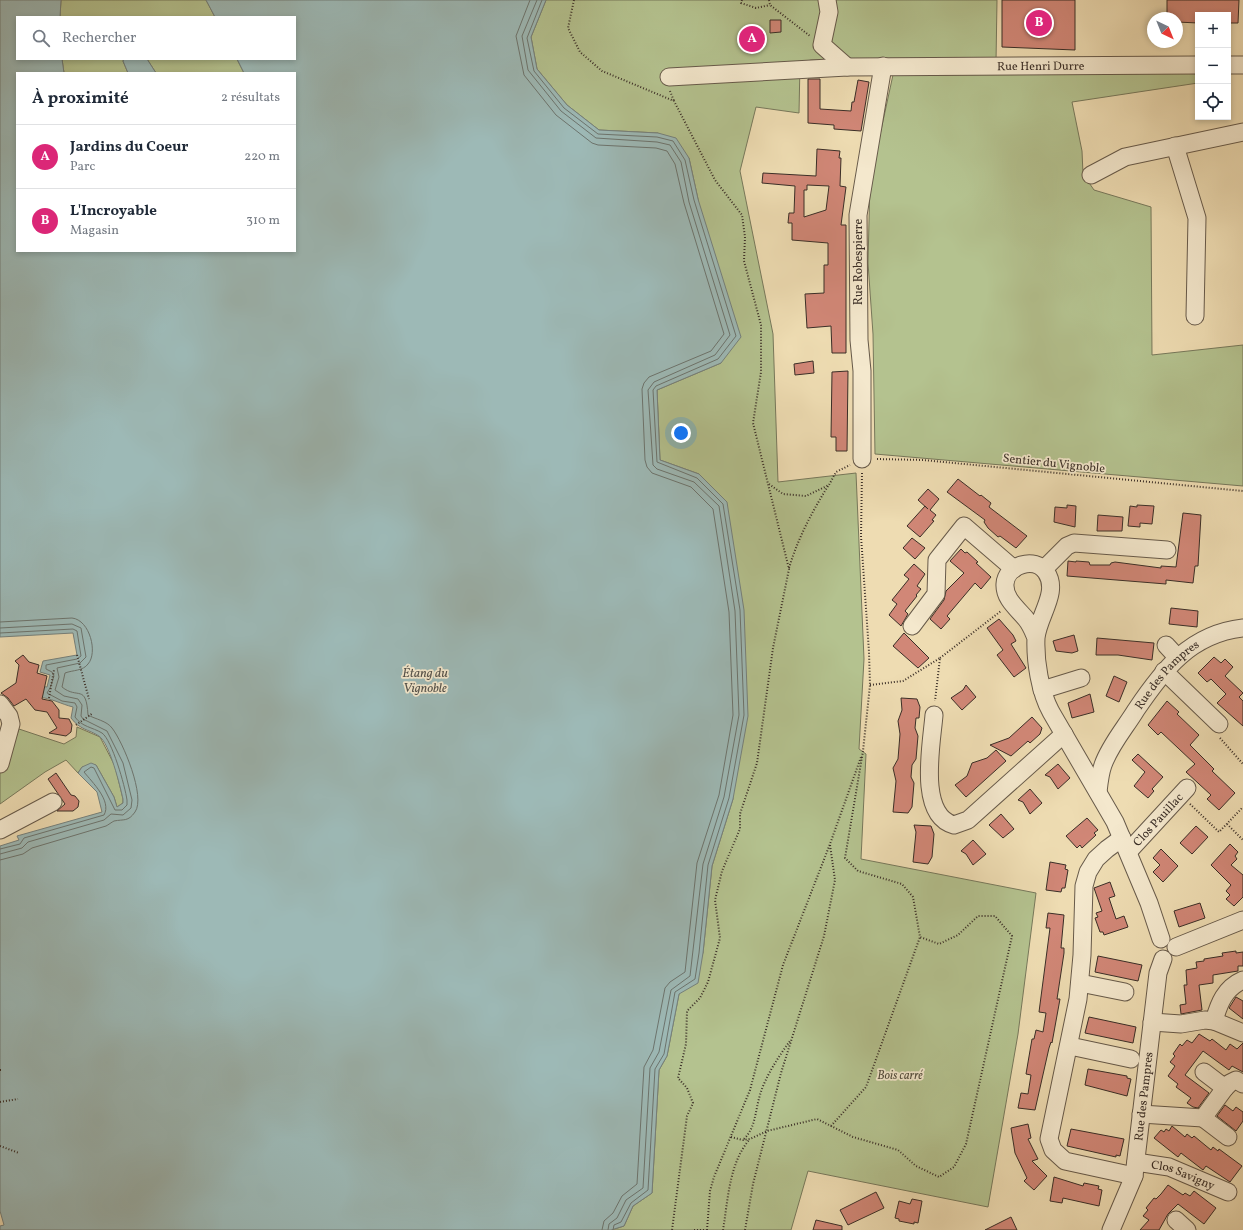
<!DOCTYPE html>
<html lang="fr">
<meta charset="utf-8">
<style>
body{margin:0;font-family:Vollkorn,serif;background:#f6f6f7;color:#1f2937}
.controls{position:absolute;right:12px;top:12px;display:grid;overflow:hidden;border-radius:0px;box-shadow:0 2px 6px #0003}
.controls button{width:36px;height:36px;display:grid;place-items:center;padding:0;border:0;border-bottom:1px solid #e0e1e3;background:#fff;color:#1f2937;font:20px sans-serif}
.compass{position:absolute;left:1147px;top:12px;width:36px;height:36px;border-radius:50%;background:#fff;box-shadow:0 2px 6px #0003;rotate:137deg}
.you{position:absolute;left:681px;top:433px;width:14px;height:14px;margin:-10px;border:3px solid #fff;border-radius:50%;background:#1a73e8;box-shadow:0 0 0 6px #1a73e833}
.badge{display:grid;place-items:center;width:26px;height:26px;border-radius:50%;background:#db2777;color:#fff;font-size:13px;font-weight:700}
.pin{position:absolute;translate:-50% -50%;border:2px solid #fff;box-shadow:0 1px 4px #0006}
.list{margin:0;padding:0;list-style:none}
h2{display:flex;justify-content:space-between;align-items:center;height:52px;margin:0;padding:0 16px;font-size:17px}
h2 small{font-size:13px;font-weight:400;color:#747a83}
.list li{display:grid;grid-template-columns:26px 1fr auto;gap:12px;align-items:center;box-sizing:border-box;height:64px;padding:0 16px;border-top:1px solid #e0e1e3}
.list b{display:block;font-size:15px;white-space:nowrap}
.list p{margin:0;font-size:13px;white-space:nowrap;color:#747a83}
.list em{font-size:13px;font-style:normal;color:#747a83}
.icon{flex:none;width:22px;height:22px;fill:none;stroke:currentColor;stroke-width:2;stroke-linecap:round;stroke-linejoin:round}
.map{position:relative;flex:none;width:1243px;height:1230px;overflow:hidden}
.search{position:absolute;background:#fff;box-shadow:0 2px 6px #0003;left:16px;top:16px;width:280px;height:44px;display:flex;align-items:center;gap:10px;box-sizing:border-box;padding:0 14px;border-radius:0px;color:#747a83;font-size:15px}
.panel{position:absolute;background:#fff;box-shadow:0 2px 6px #0003;left:16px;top:72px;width:280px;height:180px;border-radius:0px}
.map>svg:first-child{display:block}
.green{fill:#b4c28f;stroke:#77785b}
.water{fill:#9db9b6;stroke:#75817d}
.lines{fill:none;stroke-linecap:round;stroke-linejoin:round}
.shore{stroke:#6c746e;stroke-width:1}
.building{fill:#d18777;stroke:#3a2e27;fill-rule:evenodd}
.minor-casing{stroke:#675a4a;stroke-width:19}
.path{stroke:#3a2e27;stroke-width:2;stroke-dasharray:1 2;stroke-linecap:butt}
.minor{stroke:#f4e8cd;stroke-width:17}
.labels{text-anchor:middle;stroke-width:3.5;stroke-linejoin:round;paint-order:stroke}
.street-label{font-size:12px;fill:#3a2e27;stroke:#f4e8cd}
.park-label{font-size:12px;font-style:italic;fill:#524c3c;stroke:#f4e8cd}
.water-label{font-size:13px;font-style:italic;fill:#53514b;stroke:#f4e8cd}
</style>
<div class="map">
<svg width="1243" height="1230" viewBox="0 0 1243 1230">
<rect width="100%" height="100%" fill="#eedcb2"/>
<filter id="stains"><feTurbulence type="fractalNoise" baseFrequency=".005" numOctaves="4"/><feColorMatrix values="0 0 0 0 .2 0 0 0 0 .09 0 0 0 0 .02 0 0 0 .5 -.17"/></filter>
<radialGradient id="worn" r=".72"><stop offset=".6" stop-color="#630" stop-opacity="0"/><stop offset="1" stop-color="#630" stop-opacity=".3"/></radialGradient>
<path class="green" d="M61,0H206L215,17H60Z
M546,0H997L996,62L1198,59V83L1072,102L1082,151L1083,174L1094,190L1151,207L1152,355L1243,345V486L875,454L873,334L868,263L870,181L896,61L811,60L800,63L799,113L756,107L740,171L773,334L778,482L856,473L864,659L859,749L866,754L861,859L1036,893L1018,1034L988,1207L808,1171L791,1230H611L624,1226L633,1206L652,1193L659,1070L667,1056L679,994L703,953L712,866L733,799L699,474L660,460L657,390L721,363L698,199L689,158L658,133L599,130L567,105L537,69L531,37Z
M62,59H124L123,61L128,73H64Z
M147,59H237L244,73H156Z
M77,727L100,737L115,766L123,799V803L117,807L114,797L96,765L82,767L78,773L66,760L45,772L0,804V732L15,740L19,729L64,744L76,737Z"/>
<path class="water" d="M0,0H61L60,17H17V59H62L64,73H17V251H295V73H244L237,59H295V17H215L206,0H546L531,37L537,69L567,105L599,130L658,133L676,138L689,158L698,199L741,337L721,363L657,390L660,460L699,474L727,502L744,610L748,716L733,799L712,866L703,953L698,983L679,994L667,1056L659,1070L652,1193L633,1206L624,1226L611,1230H0V1226L4,1225L0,1211V846L19,840L17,836L102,812L97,792L78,773L82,767L91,763L96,765L114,797L117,807L123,803V799C120,786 110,744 99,736C88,729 80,730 71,718L73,707C61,704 51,698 38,697L37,686L47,687L50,675L40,672L43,661L77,655L73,633L0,637Z
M124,59H147L156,73H128L123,61Z"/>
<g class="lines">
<path class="shore" d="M530,0L516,36L524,75L556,115L592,143L598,145L656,148L667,151L675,164L684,203L724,334L711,351L649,377L644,383L642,389L645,460L647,467L652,473L691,487L713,509L729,612L733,715L719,795L697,863L685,972L670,982L665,988L653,1050L644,1067L637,1184L622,1196L613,1213L604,1221L602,1230
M537,0L522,36L528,70L561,111L596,138L657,142L670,145L681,162L689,202L730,335L715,355L654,382L648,390L653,465L657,469L694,482L719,506L735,611L739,715L724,797L703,864L690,976L671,990L659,1052L650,1068L643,1188L626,1200L617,1218L609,1224L608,1230
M542,0L527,38L534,71L564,108L598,134L657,137L673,141L685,160L694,200L736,336L718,359L656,386L653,390L657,462L697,478L723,504L740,610L744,715L729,798L708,865L699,953L695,979L675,992L664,1054L655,1069L648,1190L631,1203L621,1222L614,1225L613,1230
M0,622L72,618C90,620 98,653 88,664C83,671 73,670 65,673L62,687C78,700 86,683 88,715C95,719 107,721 112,728C123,742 146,797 135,812C128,822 124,819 114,821C112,822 108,825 106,826L32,848L23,854L0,860
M0,628L72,624L81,628L86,657L80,663L57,668L59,677L55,690L64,696L78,699L82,705L81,716L83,719L107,731L123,763L132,800L131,808L123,815L111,814L104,820L28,842L22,848L0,854
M0,633L73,629L77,631L81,656L77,659L46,665V669L52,672L54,676L50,688L47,693L62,701L75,703L77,707L75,717C82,727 92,727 102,733C112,740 125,786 127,800V805L122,810H115L94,768L91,767L84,772C92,782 112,801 104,815L24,838L20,844L0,849"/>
</g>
<path class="building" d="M1002,0H1075V50L1002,47Z
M1167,0H1239L1238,23H1228V15H1198V23L1177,22V18H1167Z
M770,20H781V32L770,33Z
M808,79H820V109L851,111L852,102H854L858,80L869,82L861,131L834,129V125L808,123Z
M817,149L840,151L839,158H841L840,186L846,187L841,225H846V353H832L831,326L807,328L805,294L824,293V265H828V243L792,240V223H788L789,213H794L795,186L762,183L763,173L816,176ZM807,185L829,186L826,210L804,217V190H807Z
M813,361L814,373L795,375L794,364Z
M848,371L847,451H836V437H831L832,372Z
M958,479L980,496L981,495L991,503L989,507L1027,536L1016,548L1000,536L998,537L988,528L984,522L985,520L947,492Z
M928,489L939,499L930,510L936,515L932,520L934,521L920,537L907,526L925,506L928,509L918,500Z
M1067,505L1076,506L1075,527L1054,522L1055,507L1067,508Z
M1137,505L1154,506L1152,524L1140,523V527L1128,526L1130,506L1137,507Z
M1183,513L1201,515L1198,566H1195L1193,583L1166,580V584L1067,576L1068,561L1076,562V561L1089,562L1090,565H1110L1111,563L1115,562L1161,568V566L1176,567Z
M1098,515L1123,517L1122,531H1097Z
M912,538L925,548L915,559L903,548Z
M961,549L965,553L967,552L978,562L976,563L991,577L981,589L975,583L947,616L950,619L941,629L930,619L944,600L946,591L964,573L950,561Z
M914,564L925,574L917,586L921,589L916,595L917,596L905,611L908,614L901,626L889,615L897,604L892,600L909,579L904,575Z
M1171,608L1198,611L1197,627L1169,624Z
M999,619L1013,635L1016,641L1011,644L1026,668L1014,677L997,655L1003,650L987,628Z
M904,633L929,658L918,668L893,646Z
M1074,635L1078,651L1072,653L1056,651L1053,641Z
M1097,638L1154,643L1152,660L1118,655H1096Z
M23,655L29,662L39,665L37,673L47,676L42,699L52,701L59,710V718L69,719L72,725L71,732L66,736L49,733L57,728L47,712L35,710L26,699L14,706L8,698L1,693L16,683L19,665L15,661Z
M1214,657L1221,663L1225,659L1233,667L1225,676L1243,693L1239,697L1243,701V726L1217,703L1226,694L1211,679L1207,682L1198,673Z
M1114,676L1127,682L1119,702L1106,696Z
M966,685L976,697L962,710L951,698L963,690Z
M1090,694L1094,712L1072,718L1068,703Z
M901,698L917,699L920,707L919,718H916L915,728L918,736L916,759L912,765L911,777L914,783L912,807L908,813L893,812L896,781L893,768L898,759L900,734L898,721L902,710Z
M1167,701L1179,712L1177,714L1199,735L1190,745L1214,769L1212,771L1235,793L1219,810L1207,799L1211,795L1186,772L1195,764L1161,732L1158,735L1148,725Z
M1032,717L1042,728L1040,734L1030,743L1028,741L1011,756L990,745L1009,738Z
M996,750L1006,761L966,797L955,785L967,776L972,763L987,758Z
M1138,754L1163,777L1152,789L1154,791L1148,798L1134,786L1145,772L1132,760Z
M1058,764L1070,778L1058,789L1050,777L1045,775Z
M56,773L71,795L75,796L79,801L78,807L73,811H57L65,804L48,779Z
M1030,789L1042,803L1030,814L1023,802L1018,800Z
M1001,814L1014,829L1003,838L989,825Z
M1087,818L1098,830L1094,833L1096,835L1082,848L1080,845L1077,848L1066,836Z
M914,825L931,826L934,834L932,857L928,864L913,862L916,832Z
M1196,826L1208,837L1192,854L1180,843Z
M973,840L986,854L973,865L966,854L961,851Z
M1230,844L1238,852L1235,856L1237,859L1231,865L1243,875V897L1234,906L1226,899L1230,895L1226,891L1231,885L1211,865Z
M1161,849L1178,866L1163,882L1153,872L1160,865L1153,858Z
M1050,862L1066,865L1065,869L1068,870L1065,888H1062L1061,892L1046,890Z
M1110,882L1115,896L1109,898L1116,919L1124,916L1128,927L1104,935L1103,932H1100L1095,918L1098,917L1096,913L1102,911L1094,888Z
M1200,903L1205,918L1179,927L1174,911Z
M1048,913L1064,915L1061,948H1064V953L1057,999H1060L1052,1043L1051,1042L1049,1048L1035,1110L1018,1108L1021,1093L1028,1094L1031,1075L1026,1074L1032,1039H1034L1036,1030L1043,1032L1046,1013L1039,1012L1050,928H1046Z
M1236,951V953L1243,952V966H1238V971L1213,975V983L1199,985L1202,1010L1181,1014L1180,1005L1186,1004L1184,985H1187L1186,970L1197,968L1196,962L1204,961V959L1223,956L1222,953Z
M1098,956L1142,965L1138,981L1095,972Z
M1236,997L1243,1001V1019L1229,1008Z
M1089,1017L1136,1027L1133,1043L1085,1033Z
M1199,1034L1210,1041L1212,1039L1226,1050L1230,1044L1237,1049L1243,1043V1072L1232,1066L1229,1070L1203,1051L1185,1075L1209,1093L1198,1108L1193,1107L1187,1103L1191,1098L1176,1087L1178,1084L1168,1076L1175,1066L1170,1062L1175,1056L1173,1054L1180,1044L1182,1046L1187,1040L1192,1043Z
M1088,1069L1127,1076V1078L1131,1079L1127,1096L1085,1085Z
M1225,1105L1233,1111L1236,1107L1243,1112V1121L1236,1131L1217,1116Z
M1028,1124L1031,1138L1028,1139L1038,1159L1032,1161L1047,1176L1034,1190L1024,1181L1027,1178L1015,1153L1011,1128Z
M1172,1126L1185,1137L1187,1134L1192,1138L1194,1136L1211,1150L1213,1147L1218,1151L1219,1149L1242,1166L1230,1182L1206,1166L1203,1170L1181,1153L1178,1157L1154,1138L1161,1130L1164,1132L1166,1129L1169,1131Z
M1071,1129L1124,1139L1120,1156L1116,1155V1157L1067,1146Z
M1054,1177L1083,1186L1084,1183L1099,1186L1098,1189L1102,1190L1099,1206L1063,1198L1062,1203L1050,1201Z
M1168,1185L1183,1195L1185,1193L1190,1196L1194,1191L1216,1208L1204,1224L1178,1204L1168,1214L1159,1230H1140L1149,1220L1143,1216L1148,1210L1146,1208L1154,1198L1156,1199L1161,1194Z
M876,1192L884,1208L848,1225L840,1210Z
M912,1199L922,1201L918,1223L914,1222V1224L899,1221V1219L895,1218L899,1201L910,1204Z
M1011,1217L1017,1230H985Z
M816,1220L842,1226V1230H813Z"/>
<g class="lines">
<defs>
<g id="minor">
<path d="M827,0L829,12L822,45L847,67"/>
<path d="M1228,65H1243"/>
<path id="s1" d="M669,77L847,67L1198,65"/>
<path d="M1175,146L1197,218L1195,316"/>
<path d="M1091,175L1125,157L1243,132"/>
<path d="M862,459V371L859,340L858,215L883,66"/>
<path d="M1044,569L1067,546L1074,543L1167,550"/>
<path d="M912,626L936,594L937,560L964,526L1014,569"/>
<path d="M1036,638C1033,631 1031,625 1026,619C1018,609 1004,599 1005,584C1006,565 1035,556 1046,572C1060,592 1038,616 1036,638C1035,661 1040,692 1051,712L1115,822L1149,903L1161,939"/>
<path d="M1166,645L1177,657"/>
<path d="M1164,671L1219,724"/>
<path d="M1042,690L1081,678"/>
<path d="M0,704L9,716L11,724L0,764"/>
<path d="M934,715C932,742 917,815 954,825L968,820L1064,734"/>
<path id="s2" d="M1098,792C1099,783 1100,773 1103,765C1110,745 1125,728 1136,710C1163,670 1190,634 1243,628"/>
<path d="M0,830L53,802"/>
<path d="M1122,838L1107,849L1096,859L1088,872L1084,886L1082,955L1078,999L1049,1139L1053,1150L1065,1161L1134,1176"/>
<path id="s3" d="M1128,852L1187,788"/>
<path d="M1176,947L1243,920"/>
<path d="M1080,983L1125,992"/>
<path d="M1214,1021L1243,1033"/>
<path d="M1152,1022L1181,1024L1205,1020L1214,1021C1219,1003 1225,988 1243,980"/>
<path d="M1070,1046L1131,1059"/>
<path d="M1225,1088L1230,1083L1236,1080L1243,1084"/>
<path d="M1141,1114L1203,1118L1225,1088L1204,1072"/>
<path d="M1203,1118L1228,1137"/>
<path id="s4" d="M1136,1162L1169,1167L1228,1192"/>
<path d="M1176,1220L1187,1230"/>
<path id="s5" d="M1111,1230L1134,1176L1158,973L1163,959"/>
</g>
</defs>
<use href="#minor" class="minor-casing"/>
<path class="path" d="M574,0L568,28L580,52L602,71L674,101L715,180L742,215L745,237L744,261L761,325V372L753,423L789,569L773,648L757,763L740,814V829L722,871L715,900L720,938L708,982L700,998L687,1011L686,1044L678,1078L687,1088L693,1103L687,1116L672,1230
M742,0L741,3L756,8L770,5
M769,0L770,5L810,36
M670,91L674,101
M877,459L923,460L1243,491
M862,473L861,536L869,652L870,685L863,751
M769,484L783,494L806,496L829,485L836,472L850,465
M789,568C798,538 812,512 828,486
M77,655L89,699
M940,658L1001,611
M870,685L903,681L940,658L935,701
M49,698L54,670
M76,725L93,713
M1220,738L1243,764
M1190,804L1219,832L1243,807
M1227,824L1243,840
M0,1070H1
M0,1102L18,1099
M831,1126L866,1087L920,937
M731,1137L743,1140L750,1139L767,1131L817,1119L853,1137L898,1150L916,1166L939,1177L954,1167L966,1144L1012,936L995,916H978L958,935L939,944L920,937L913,897L902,884L858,871L845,858L863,751
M744,1139C756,1127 755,1111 760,1095C765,1077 779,1056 790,1041
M0,1146L19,1153
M694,1230H706
M707,1230L710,1191L714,1177L750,1090L783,965L830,844L861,757
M723,1230C728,1200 729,1164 749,1140
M745,1230L753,1184L781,1073L824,936L835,880L830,845"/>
<use href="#minor" class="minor"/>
</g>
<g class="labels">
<g class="street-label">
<text dy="4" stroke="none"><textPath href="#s1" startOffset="372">Rue Henri Durre</textPath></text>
<text transform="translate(858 262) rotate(-90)" y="4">Rue Robespierre</text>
<text transform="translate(1054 463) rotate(6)" y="4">Sentier du Vignoble</text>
<text dy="4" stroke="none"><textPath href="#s2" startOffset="139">Rue des Pampres</textPath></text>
<text dy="4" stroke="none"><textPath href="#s3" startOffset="44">Clos Pauillac</textPath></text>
<text dy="4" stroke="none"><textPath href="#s5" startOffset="139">Rue des Pampres</textPath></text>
<text dy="4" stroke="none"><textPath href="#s4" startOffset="49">Clos Savigny</textPath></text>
</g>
<g class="park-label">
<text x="900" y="1079">Bois carré</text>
</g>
<g class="water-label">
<text x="425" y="677">Étang du<tspan x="425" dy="15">Vignoble</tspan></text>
</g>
</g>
<rect width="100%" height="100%" filter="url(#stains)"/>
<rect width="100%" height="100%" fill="url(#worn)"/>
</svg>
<div class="controls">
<button>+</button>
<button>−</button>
<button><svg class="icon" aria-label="locate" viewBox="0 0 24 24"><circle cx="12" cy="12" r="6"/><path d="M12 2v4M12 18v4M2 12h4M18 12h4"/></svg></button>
</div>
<svg class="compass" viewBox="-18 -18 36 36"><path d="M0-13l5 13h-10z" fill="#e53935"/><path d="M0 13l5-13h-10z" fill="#747a83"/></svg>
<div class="you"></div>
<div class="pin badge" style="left:752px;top:39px">A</div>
<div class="pin badge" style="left:1039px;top:23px">B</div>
<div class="search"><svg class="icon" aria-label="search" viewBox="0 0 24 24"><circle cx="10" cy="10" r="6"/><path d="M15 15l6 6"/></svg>Rechercher</div>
<section class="panel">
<h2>À proximité<small>2 résultats</small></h2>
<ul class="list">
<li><span class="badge">A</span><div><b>Jardins du Coeur</b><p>Parc</p></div><em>220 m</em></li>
<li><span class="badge">B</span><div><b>L'Incroyable</b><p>Magasin</p></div><em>310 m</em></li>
</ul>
</section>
</div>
